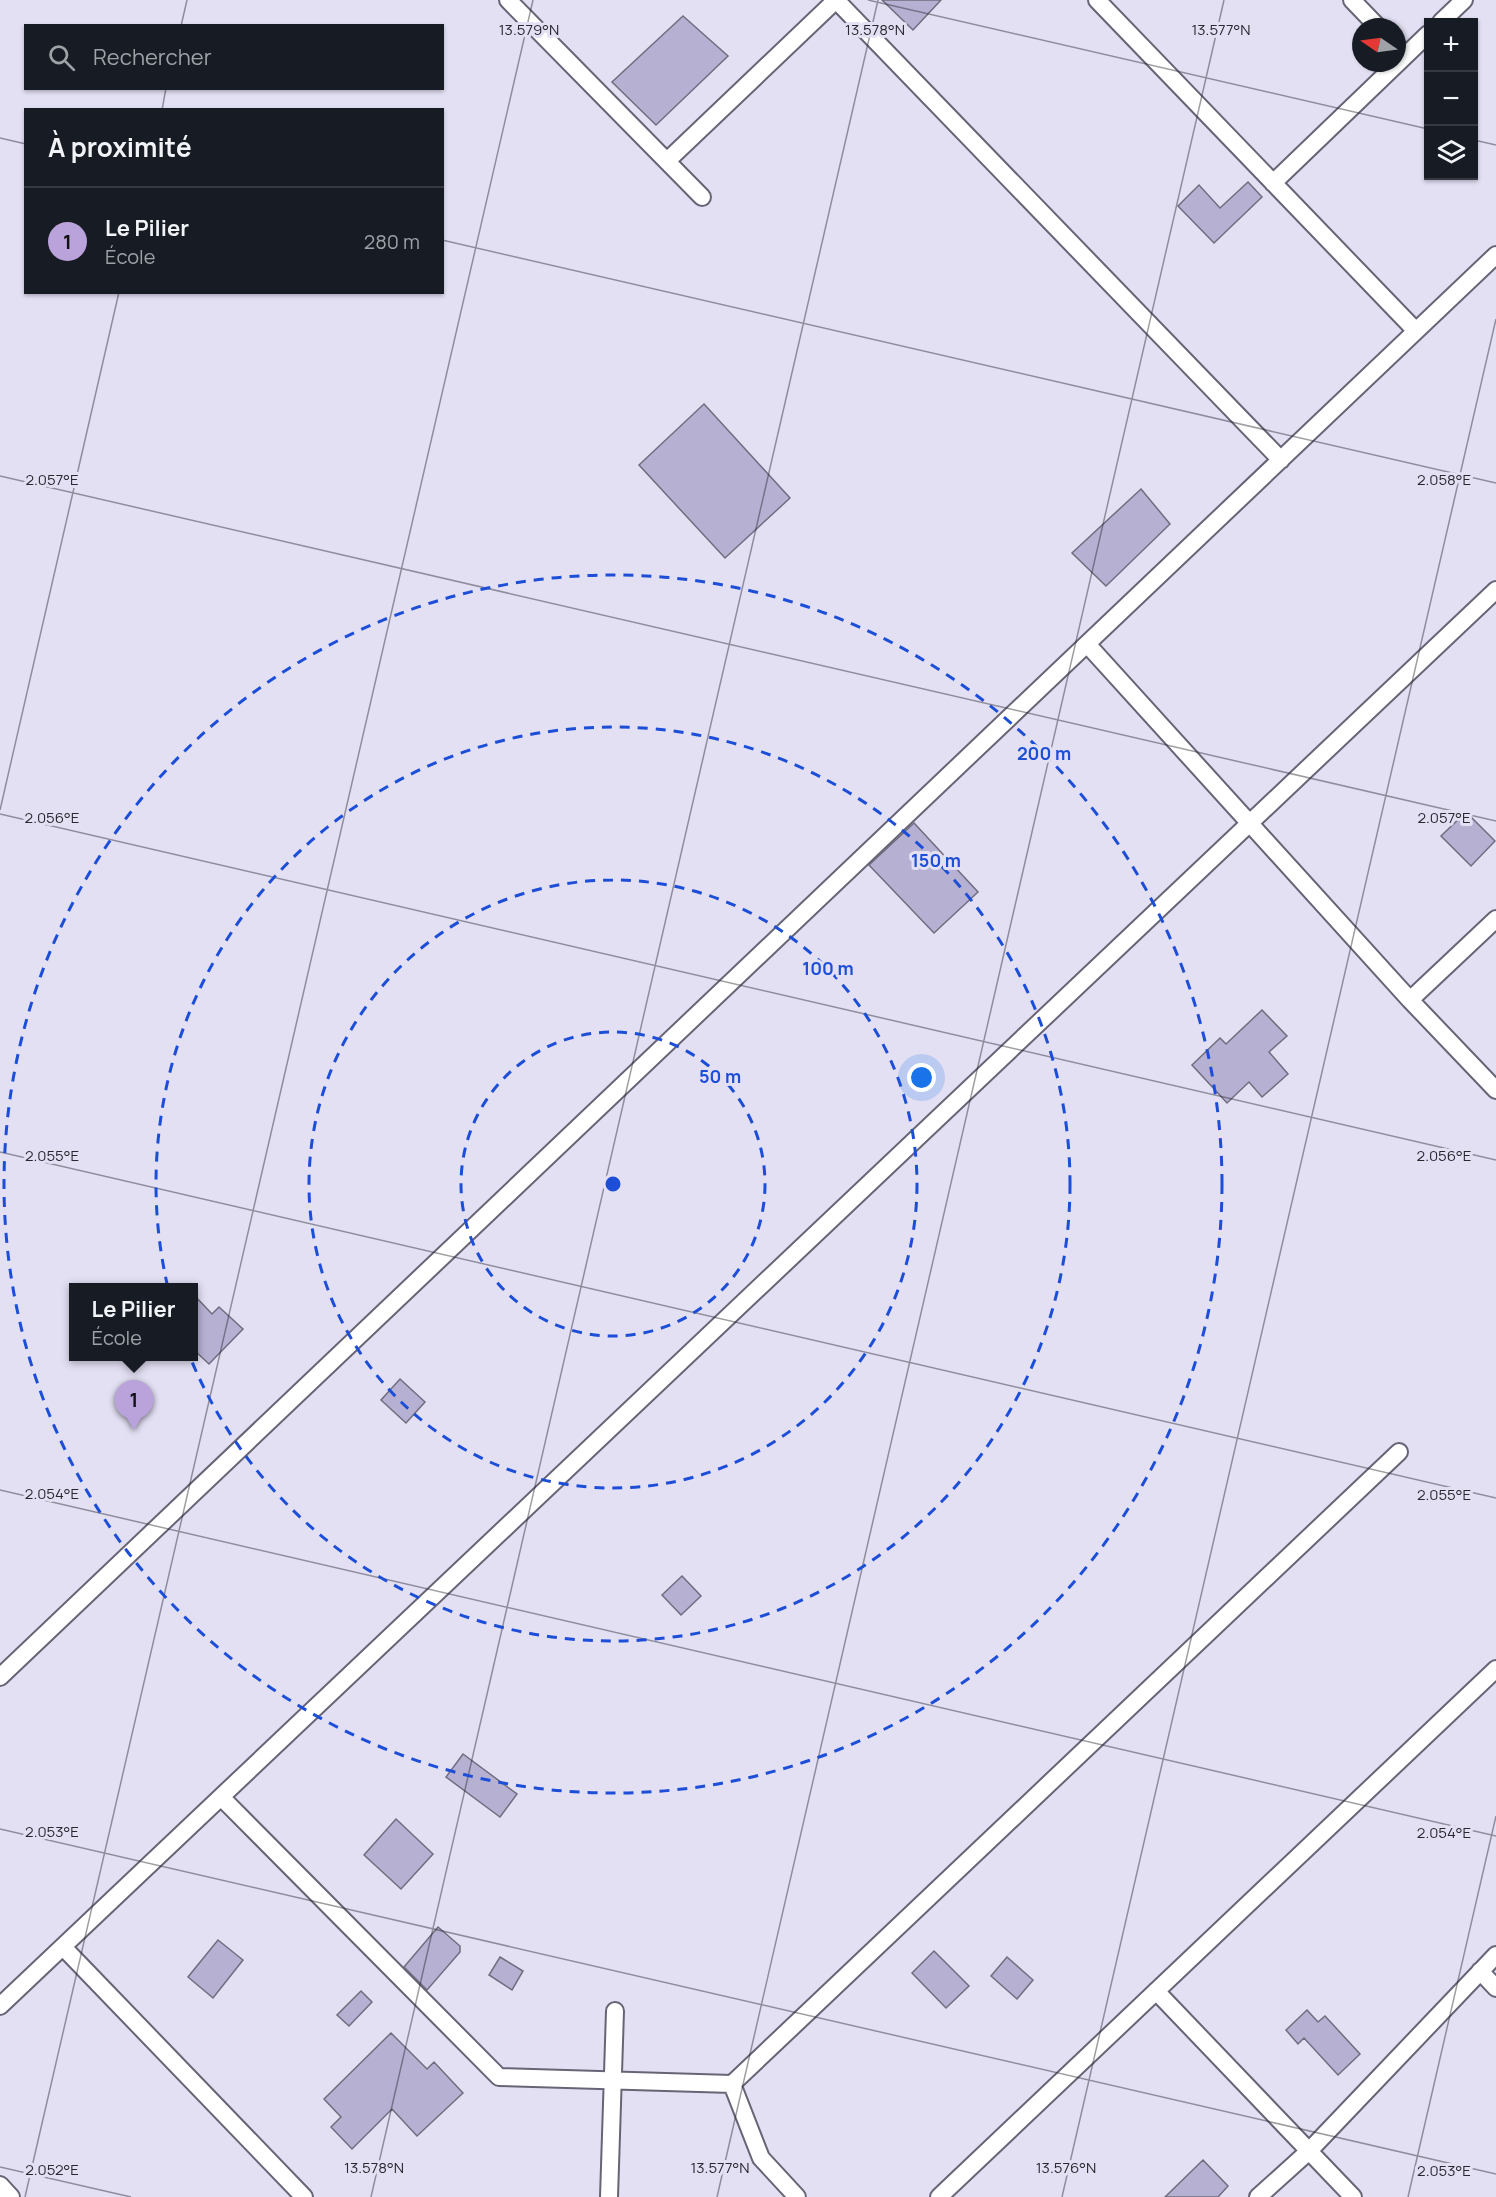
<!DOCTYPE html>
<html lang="fr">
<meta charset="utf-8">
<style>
body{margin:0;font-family:Manrope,sans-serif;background:#20242c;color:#f1f3f6}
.controls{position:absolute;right:18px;top:18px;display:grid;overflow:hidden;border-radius:0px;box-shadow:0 2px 4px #0004}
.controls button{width:54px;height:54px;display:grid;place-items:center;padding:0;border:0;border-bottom:2px solid #363941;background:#171b24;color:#f1f3f6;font:30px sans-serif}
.compass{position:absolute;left:1352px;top:18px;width:54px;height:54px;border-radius:50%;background:#171b24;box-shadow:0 2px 4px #0004;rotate:283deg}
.you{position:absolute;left:922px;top:1078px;width:21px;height:21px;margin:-15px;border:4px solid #fff;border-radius:50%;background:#1a73e8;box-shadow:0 0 0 9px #1a73e833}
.badge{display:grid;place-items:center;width:39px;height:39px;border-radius:50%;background:#baa2da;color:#111;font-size:20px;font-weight:700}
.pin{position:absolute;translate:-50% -50px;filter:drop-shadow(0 2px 3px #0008)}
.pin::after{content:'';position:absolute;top:32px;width:21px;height:18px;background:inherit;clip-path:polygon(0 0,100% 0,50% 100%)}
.popup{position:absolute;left:69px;top:1283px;width:129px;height:78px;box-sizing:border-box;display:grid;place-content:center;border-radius:0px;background:#171b24;filter:drop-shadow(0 2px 4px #0005);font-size:20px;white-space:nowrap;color:#9ea1a6}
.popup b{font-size:22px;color:#f1f3f6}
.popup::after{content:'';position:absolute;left:50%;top:100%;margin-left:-12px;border:12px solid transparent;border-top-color:#171b24}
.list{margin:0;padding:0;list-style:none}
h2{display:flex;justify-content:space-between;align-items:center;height:78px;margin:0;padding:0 24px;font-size:26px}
h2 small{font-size:20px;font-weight:400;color:#9ea1a6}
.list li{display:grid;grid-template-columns:39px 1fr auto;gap:18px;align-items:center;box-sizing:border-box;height:108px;padding:0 24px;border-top:2px solid #363941}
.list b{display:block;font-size:22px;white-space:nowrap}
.list p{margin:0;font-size:20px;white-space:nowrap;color:#9ea1a6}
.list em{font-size:20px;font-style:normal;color:#9ea1a6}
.icon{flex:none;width:33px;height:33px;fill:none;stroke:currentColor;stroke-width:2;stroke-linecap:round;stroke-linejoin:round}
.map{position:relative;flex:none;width:1496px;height:2197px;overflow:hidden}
.search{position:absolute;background:#171b24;box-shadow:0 2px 4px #0004;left:24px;top:24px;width:420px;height:66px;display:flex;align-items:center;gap:15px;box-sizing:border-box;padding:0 21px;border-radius:0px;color:#9ea1a6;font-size:22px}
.panel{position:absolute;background:#171b24;box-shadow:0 2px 4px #0004;left:24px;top:108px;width:420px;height:186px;border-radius:0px}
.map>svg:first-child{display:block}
.building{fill:#b6b0d3;stroke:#6f6d7e;stroke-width:1.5}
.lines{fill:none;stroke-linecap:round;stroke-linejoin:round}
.street-casing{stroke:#676475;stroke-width:20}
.street{stroke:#fff;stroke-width:16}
.ticks{fill:none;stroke:#292830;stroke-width:1.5;stroke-opacity:0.45}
.ring{fill:none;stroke:#1d4ed8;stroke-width:3;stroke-dasharray:10 8}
.ticks-label{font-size:15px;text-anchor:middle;fill:#292830;stroke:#e3e0f4;stroke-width:6;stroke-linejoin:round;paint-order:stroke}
.centre{fill:#1d4ed8;stroke:#e3e0f4;stroke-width:3}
.ring-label{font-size:18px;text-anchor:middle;font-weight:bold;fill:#1d4ed8;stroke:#e3e0f4;stroke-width:6;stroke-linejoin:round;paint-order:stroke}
</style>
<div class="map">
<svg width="1496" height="2197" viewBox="0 0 1496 2197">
<rect width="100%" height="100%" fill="#e3e0f4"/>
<path class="building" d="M882,0H941L913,30Z
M683,16L728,56L656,125L612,82Z
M1248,182L1262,197L1214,243L1178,206L1199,185L1220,208Z
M704,404L790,498L725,558L639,465Z
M1141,489L1170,524L1106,586L1072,553Z
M1466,812L1495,841L1471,866L1441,836Z
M914,823L978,892L934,933L869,865Z
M1262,1010L1287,1036L1269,1052L1288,1074L1262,1097L1249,1082L1227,1103L1192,1065L1220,1038L1226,1044Z
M194,1295L212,1314L219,1307L243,1329L209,1364L194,1350Z
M400,1379L425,1402L406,1423L381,1400Z
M682,1576L701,1596L681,1615L662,1595Z
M463,1754L517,1794L500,1817L446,1777Z
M396,1819L433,1854L401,1889L364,1855Z
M438,1927L460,1946V1952L427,1990L404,1967Z
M218,1940L243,1960L213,1998L188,1977Z
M934,1951L969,1986L946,2008L912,1973Z
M500,1957L523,1971L512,1990L489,1975Z
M1007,1957L1033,1980L1017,1999L991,1976Z
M361,1991L372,2002L349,2026L337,2015Z
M1307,2010L1318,2022L1325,2016L1360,2054L1338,2075L1304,2038L1298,2044L1286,2030Z
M391,2033L427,2069L434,2062L463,2093L417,2136L392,2109L352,2149L331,2127L341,2117L324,2099Z
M1203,2160L1228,2186L1218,2197H1165Z"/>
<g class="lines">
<defs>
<path id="street" d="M508,0L702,197
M836,0L1281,460
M1097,0L1416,331
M1352,0L1378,27
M1441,22L1464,0
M667,161L836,0
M1273,183L1428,34
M1087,644L1410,1000L1496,1090
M1410,1000L1496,919
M0,1677L1496,255
M221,1797L499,2077L732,2084L1399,1452
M63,1947L304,2197
M1480,1971L1496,1988
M1156,1991L1353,2197
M0,2006L1496,590
M732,2084L761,2158L797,2197
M0,2185L11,2197
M609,2197L615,2011
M939,2197L1496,1669
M1258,2197L1309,2151L1496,1955"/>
</defs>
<use href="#street" class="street-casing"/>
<use href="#street" class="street"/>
</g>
<path class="ticks" d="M868,0L1428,129M181,26L187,0M162,110L166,88M0,138L26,144M1474,140L1496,145M442,240L1496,483M0,476L1496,821M0,810L119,292M0,814L1496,1160M0,1152L1496,1498M0,1490L1496,1836M0,1829L1496,2174M0,2167L131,2197M25,2197L533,0M371,2197L878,0M717,2197L1224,0M1062,2197L1496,319M1408,2197L1496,1816"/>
<g class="ring">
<circle cx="613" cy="1184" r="152"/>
<circle cx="613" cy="1184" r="304"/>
<circle cx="613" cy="1184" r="457"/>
<circle cx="613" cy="1184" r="609"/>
</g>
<g class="ticks-label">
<text x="529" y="35">13.579°N</text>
<text x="875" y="35">13.578°N</text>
<text x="1221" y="35">13.577°N</text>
<text x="52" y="485">2.057°E</text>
<text x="1444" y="485">2.058°E</text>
<text x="52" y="823">2.056°E</text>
<text x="1444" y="823">2.057°E</text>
<text x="52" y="1161">2.055°E</text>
<text x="1444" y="1161">2.056°E</text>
<text x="52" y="1499">2.054°E</text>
<text x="1444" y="1500">2.055°E</text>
<text x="52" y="1837">2.053°E</text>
<text x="1444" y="1838">2.054°E</text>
<text x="374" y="2173">13.578°N</text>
<text x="720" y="2173">13.577°N</text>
<text x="1066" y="2173">13.576°N</text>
<text x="52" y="2175">2.052°E</text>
<text x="1444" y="2176">2.053°E</text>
</g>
<circle cx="613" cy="1184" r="9" class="centre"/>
<g class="ring-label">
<text x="1044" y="760">200 m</text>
<text x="936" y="867">150 m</text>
<text x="828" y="975">100 m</text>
<text x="720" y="1083">50 m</text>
</g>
</svg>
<div class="controls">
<button>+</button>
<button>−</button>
<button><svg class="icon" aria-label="layers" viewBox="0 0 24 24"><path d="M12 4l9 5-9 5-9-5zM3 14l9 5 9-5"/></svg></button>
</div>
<svg class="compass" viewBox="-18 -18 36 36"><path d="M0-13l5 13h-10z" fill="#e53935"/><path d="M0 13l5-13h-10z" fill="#9ea1a6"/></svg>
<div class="you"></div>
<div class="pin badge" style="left:134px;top:1430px">1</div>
<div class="popup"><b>Le Pilier</b>École</div>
<div class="search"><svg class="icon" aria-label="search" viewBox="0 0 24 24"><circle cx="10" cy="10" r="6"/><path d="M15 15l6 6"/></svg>Rechercher</div>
<section class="panel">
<h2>À proximité<small></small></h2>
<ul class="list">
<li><span class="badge">1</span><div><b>Le Pilier</b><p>École</p></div><em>280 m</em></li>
</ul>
</section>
</div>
